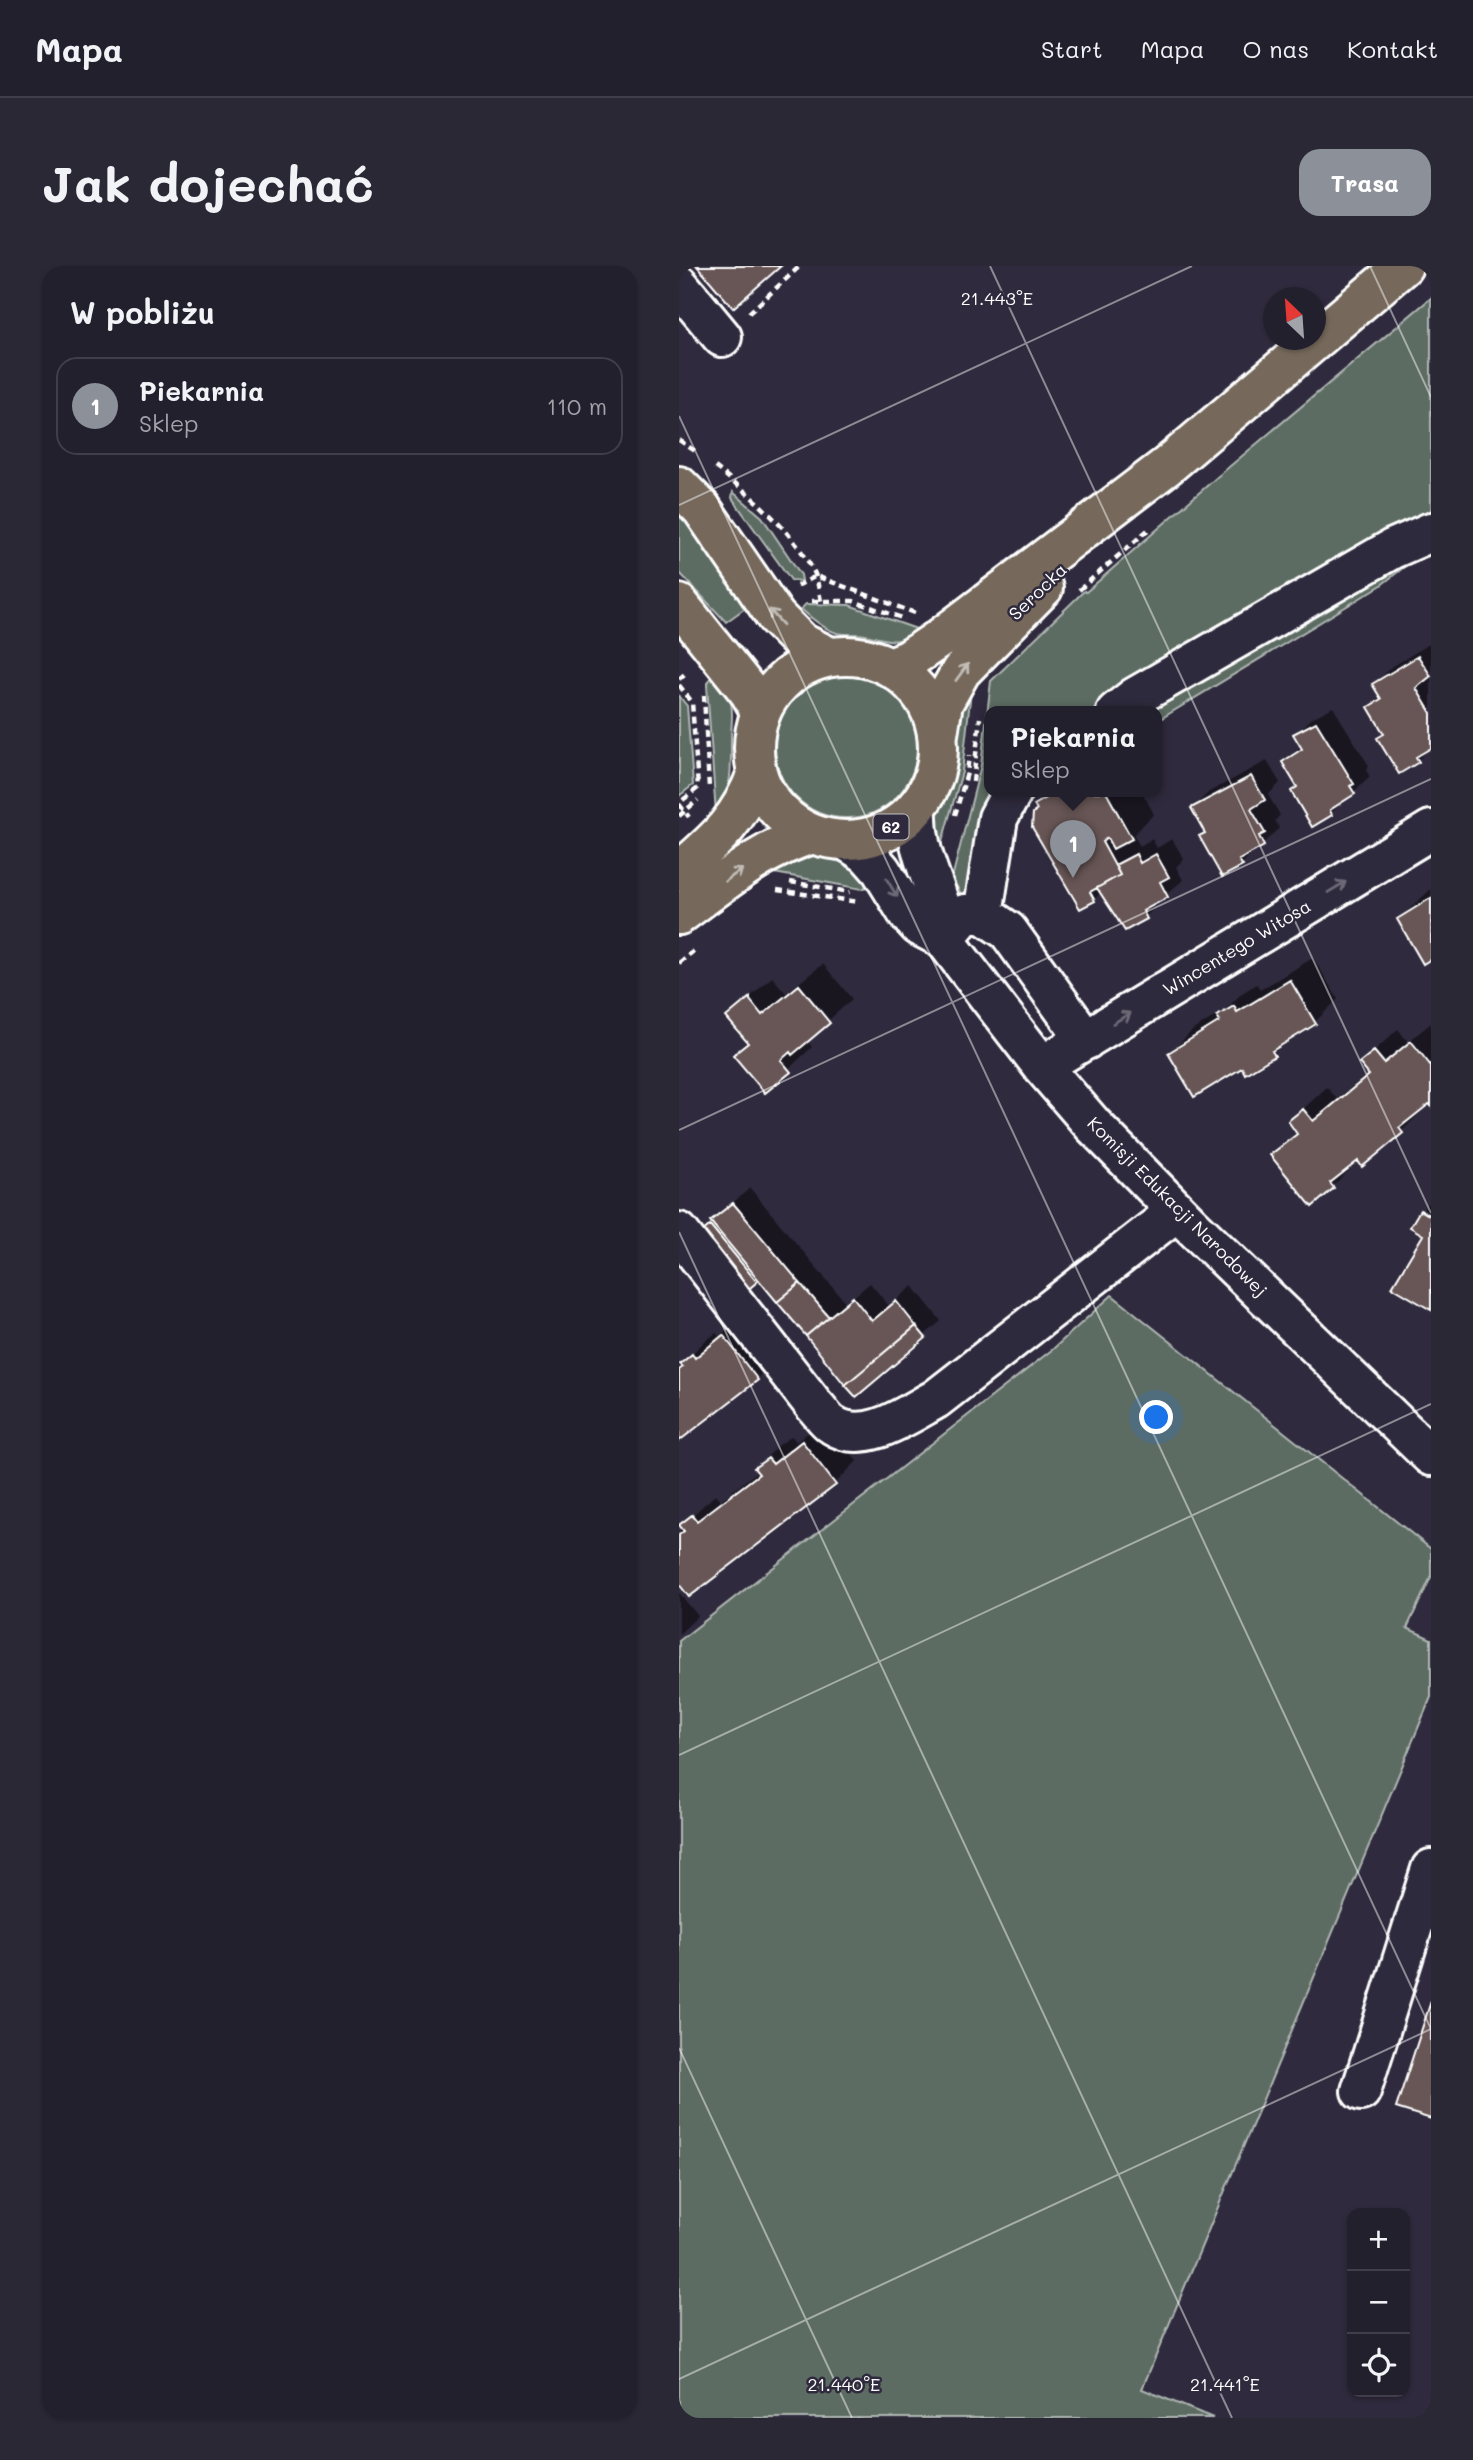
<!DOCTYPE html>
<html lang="pl">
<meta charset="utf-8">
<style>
body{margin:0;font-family:Mali,sans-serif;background:#2b2836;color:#f1f3f6}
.controls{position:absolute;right:21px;bottom:21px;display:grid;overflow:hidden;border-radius:14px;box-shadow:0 2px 5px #0004}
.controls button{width:63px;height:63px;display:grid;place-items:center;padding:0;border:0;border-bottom:2px solid #403e4a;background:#23202e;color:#f1f3f6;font:35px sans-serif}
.compass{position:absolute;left:584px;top:21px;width:63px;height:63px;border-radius:50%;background:#23202e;box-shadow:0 2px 5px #0004;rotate:335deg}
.you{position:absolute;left:478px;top:1152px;width:24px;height:24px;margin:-18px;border:5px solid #fff;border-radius:50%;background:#1a73e8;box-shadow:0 0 0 10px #1a73e833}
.badge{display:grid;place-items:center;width:46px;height:46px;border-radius:50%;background:#8c9099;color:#fff;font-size:23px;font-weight:700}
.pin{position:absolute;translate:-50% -58px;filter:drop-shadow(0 2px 4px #0008)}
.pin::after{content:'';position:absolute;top:37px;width:24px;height:21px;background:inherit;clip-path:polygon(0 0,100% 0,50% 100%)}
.popup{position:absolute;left:305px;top:440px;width:178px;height:91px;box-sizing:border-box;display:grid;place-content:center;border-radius:14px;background:#23202e;filter:drop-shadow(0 2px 5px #0005);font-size:23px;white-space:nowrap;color:#a3a3aa}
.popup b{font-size:26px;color:#f1f3f6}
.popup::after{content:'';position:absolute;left:50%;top:100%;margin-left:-14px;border:14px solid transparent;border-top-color:#23202e}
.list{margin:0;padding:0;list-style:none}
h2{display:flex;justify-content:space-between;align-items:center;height:91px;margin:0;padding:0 28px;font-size:30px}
h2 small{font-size:23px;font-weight:400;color:#a3a3aa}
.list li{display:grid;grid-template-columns:46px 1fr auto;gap:21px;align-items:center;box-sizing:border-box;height:98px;margin:0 14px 14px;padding:0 14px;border:2px solid #403e4a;border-radius:21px}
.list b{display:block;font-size:26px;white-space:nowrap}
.list p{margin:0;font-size:23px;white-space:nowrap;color:#a3a3aa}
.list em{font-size:23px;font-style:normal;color:#a3a3aa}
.icon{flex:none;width:38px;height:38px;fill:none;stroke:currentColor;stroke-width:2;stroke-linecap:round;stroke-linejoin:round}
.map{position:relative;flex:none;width:752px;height:2152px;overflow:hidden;border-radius:21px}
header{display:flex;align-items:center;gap:42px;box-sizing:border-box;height:98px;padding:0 35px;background:#23202e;border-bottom:2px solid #403e4a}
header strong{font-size:33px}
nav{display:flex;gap:38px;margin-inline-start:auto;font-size:24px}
.intro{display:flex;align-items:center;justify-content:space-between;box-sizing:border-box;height:168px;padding:0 42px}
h1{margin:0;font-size:49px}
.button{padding:18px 32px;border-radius:21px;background:#8c9099;color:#fff;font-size:24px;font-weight:700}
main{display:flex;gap:42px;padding:0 42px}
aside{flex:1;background:#23202e;border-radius:21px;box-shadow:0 2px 5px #0004}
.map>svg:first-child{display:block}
.green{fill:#5d6c64;stroke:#aeb6b2;stroke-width:2}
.shadow{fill:#0007}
.building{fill:#685656;stroke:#fff;stroke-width:2}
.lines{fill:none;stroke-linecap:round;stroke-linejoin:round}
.minor-casing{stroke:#fff;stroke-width:44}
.major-casing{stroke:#fff;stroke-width:44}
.path{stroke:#fff;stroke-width:4.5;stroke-dasharray:7 5;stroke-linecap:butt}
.minor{stroke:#2f2a3d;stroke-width:38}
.major{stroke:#76695c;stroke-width:38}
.oneway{stroke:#c1bcb6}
.oneway2{stroke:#6d6a77}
.ticks{fill:none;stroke:#fff;stroke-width:2;stroke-opacity:0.45}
.labels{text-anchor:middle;stroke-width:5;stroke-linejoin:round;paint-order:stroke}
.shield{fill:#2f2a3d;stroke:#c1bfc5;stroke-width:2}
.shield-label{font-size:16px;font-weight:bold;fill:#fff}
.street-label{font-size:18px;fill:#fff;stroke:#2f2a3d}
.ticks-label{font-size:18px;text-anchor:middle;fill:#fff;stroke:#2f2a3d;stroke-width:5;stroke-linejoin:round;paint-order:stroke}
</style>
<header>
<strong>Mapa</strong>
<nav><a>Start</a><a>Mapa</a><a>O nas</a><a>Kontakt</a></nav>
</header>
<div class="intro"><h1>Jak dojechać</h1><a class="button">Trasa</a></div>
<main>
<aside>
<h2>W pobliżu<small></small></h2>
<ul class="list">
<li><span class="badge">1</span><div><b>Piekarnia</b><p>Sklep</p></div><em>110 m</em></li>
</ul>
</aside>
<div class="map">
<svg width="752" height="2152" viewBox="0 0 752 2152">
<rect width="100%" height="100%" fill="#2f2a3d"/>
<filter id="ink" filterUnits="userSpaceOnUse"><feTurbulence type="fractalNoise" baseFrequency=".0143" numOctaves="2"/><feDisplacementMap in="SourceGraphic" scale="14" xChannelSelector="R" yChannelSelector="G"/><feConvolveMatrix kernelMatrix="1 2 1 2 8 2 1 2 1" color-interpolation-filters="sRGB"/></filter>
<g filter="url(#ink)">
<path class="green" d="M752,32V280L701,320L478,455V446H310V526H321L287,637L273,612L302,499L312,415L405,325L407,326L538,211Z
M54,226L83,251L122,309L123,315L112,314L53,232Z
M0,244L21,266L69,340L47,356L0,306Z
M127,338L170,339L243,365C215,379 214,375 186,369C177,367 167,369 158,367C145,363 132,352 122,343Z
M38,409C59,441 52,443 52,478C52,510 53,519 37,548L28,419L31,413Z
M96 481a71 71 0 1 1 142 0a71 71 0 1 1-142 0Z
M292,425L283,506L261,583L251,553L271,510L274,484L273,460Z
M0,430L8,440L14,519L0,530Z
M131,587L172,599L194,617L183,623L90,606Z
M433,1029L752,1283V1311L728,1362L752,1373V1431L463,2123L534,2152H0V1375L374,1083Z"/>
<path class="shadow" d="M752,377V481L739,494L721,506L700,472L706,466L691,442L702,430L695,419L711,402Z
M654,441L690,500L687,504L691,511L652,547L619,520L605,496L623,479L617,468L633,452Z
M588,495L601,517L589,529L601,549L596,555L600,562L563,598L522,571L527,565L514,542L530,526Z
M370,526H463L475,548L454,569L461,580L473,573L478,582L493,573L505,593L497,601L504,614L482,633L467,651L422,626L415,634L357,539Z
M752,623V691L720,653Z
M634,692L659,733L636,756L611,771L594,788L564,800L491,787L514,764L545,745L563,727L578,718L581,724Z
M144,698L173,733L128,774L133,781L86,825L56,789L70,775L49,751L93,711L107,727Z
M752,757V837L750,835L744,840L746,842L723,865L675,896L677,898L633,939L594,889L618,865L611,855L648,821L658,833L690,807L682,797L719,763L729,776Z
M71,922L167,1037L191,1017L210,1040L234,1020L262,1055L177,1128L80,1011L66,1023L29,962L50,940Z
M752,935V1042L746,968L734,961L743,945Z
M68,1048L101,1090L78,1112L0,1173V1101L26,1075L37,1067L40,1070Z
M147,1153L178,1195L156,1218L0,1315V1266L5,1262L3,1259L37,1228L42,1234L79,1205L77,1202L100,1179L113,1170L117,1176Z
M0,1327L19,1350L0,1368Z"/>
<path class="building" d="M18,0H102L54,42Z
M739,390L752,410L737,422L752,447V482L737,491L740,496L720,508L698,472L705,468L689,441L702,433L693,418Z
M637,456L675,518L671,520L676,528L651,544L653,549L633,561L612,525L618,521L603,496L623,483L614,468Z
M572,510L586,534L572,543L586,567L580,570L585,580L560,594L564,600L543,611L520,570L526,567L512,542Z
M378,526H427L453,573L434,583L428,572L423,576L441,609L411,626L416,635L401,643L353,561L354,547L358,544L355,539Z
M457,588L461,597L477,588L490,611L481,616L489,631L464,645L468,653L446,665L418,622L441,609L436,599Z
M752,632V693L744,698L718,653Z
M611,714L637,758L593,785L596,790L566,808L563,802L515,831L489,787L541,755L538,750L555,740L558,746Z
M120,719L151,757L113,789L111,786L102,794L112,806L86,827L54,789L69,777L47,751L71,731V734L83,749Z
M732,775L752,800V840L750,838L720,862L724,867L683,901L679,895L651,917L655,922L633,941L591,889L618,868L609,855L624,843L634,855L690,809L680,797L695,785L705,797Z
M54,937L121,1017L98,1036L31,955Z
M741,944L752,950V1044L713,1021L744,969L731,961Z
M31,959L78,1016L66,1026L19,970Z
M121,1017L150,1051L127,1070L98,1036Z
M174,1031L193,1055L217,1035L237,1060L166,1119L127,1070Z
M237,1060L247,1072L177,1131L166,1119Z
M44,1069L79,1114L0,1175V1104L4,1101L1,1098L13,1088L16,1092Z
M123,1175L157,1219L10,1331L0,1318V1269L5,1265L0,1259L13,1249L18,1255L80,1208L75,1202L89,1192L94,1198Z
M752,1735V1853L717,1842Z"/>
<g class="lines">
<defs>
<path id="minor" d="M0,19L43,71
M437,446L456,431L713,283L752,266
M238,541C236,580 250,603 261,639C264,650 264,662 265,673
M166,574L188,588L202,604L229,648L240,660L265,673L363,800L414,859L511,958L752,1190
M304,648L319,552L333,526
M265,673L286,648H304L329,665L407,774
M363,800L752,564
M0,966L135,1139C141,1145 147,1155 154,1159C186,1180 229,1148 257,1133L498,945
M682,1825L752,1603"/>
<path id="major" d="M0,220L23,243L97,351L123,377L151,391
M0,338L71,427L82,447
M75 482a92 92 0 1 1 184 0a92 92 0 1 1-184 0Z
M211,401L229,394L260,373L488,200L724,0
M259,468L264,437L282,405L364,322
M0,606C37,574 61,554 78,507
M0,649C43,618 82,583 134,568"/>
</defs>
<use href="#minor" class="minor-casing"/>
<use href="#major" class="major-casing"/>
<path class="path" d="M70,47L121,0
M0,174L16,185
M36,201C73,230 115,266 136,308C139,316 140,326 142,335
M118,320L137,310L236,347
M400,324L470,263
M133,335H174L226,353
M0,413L9,405
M0,419L13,436L19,522L0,537
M25,429L30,522
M294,516L301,452
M0,538L10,551
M276,549L288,507L290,489
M0,550L19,534
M111,616L171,626
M98,624L180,636
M0,697L17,683"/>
<use href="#minor" class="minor"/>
<use href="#major" class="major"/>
</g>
<defs><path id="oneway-shaft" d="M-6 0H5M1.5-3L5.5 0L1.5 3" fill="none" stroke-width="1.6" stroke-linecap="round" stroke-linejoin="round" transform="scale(1.75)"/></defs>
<g class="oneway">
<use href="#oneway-shaft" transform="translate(97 351) rotate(-132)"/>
<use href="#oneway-shaft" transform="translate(283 406) rotate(-54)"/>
<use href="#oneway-shaft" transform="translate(55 609) rotate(-36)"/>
</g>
<g class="oneway2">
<use href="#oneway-shaft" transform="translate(658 621) rotate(-31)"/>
<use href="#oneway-shaft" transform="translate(213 622) rotate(59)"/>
<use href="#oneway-shaft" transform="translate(443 752) rotate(-31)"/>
</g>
</g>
<path class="ticks" d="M311,0L752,947M691,0L752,131M0,150L752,1763M0,239L513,0M0,864L752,513M0,966L553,2152M0,1489L752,1138M0,1782L173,2152M0,2113L752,1763"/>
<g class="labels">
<rect class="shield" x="194.5" y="548.5" width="35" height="25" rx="5"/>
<g class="shield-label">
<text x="212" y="567">62</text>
</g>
<g class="street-label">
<text transform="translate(359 326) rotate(-44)" y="6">Serocka</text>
<text transform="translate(558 682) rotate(-31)" y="6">Wincentego Witosa</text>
<text transform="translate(498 941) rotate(45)" y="6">Komisji Edukacji Narodowej</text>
</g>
</g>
<g class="ticks-label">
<text x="318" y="39">21.443°E</text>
<text x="165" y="2125">21.440°E</text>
<text x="546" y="2125">21.441°E</text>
</g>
</svg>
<div class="controls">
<button>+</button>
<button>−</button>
<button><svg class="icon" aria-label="locate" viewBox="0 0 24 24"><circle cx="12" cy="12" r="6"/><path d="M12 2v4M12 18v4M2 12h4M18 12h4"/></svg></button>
</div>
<svg class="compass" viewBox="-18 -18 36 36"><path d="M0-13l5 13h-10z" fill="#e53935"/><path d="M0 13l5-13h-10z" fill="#a3a3aa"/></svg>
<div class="you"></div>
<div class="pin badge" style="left:394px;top:612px">1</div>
<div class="popup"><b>Piekarnia</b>Sklep</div>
</div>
</main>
